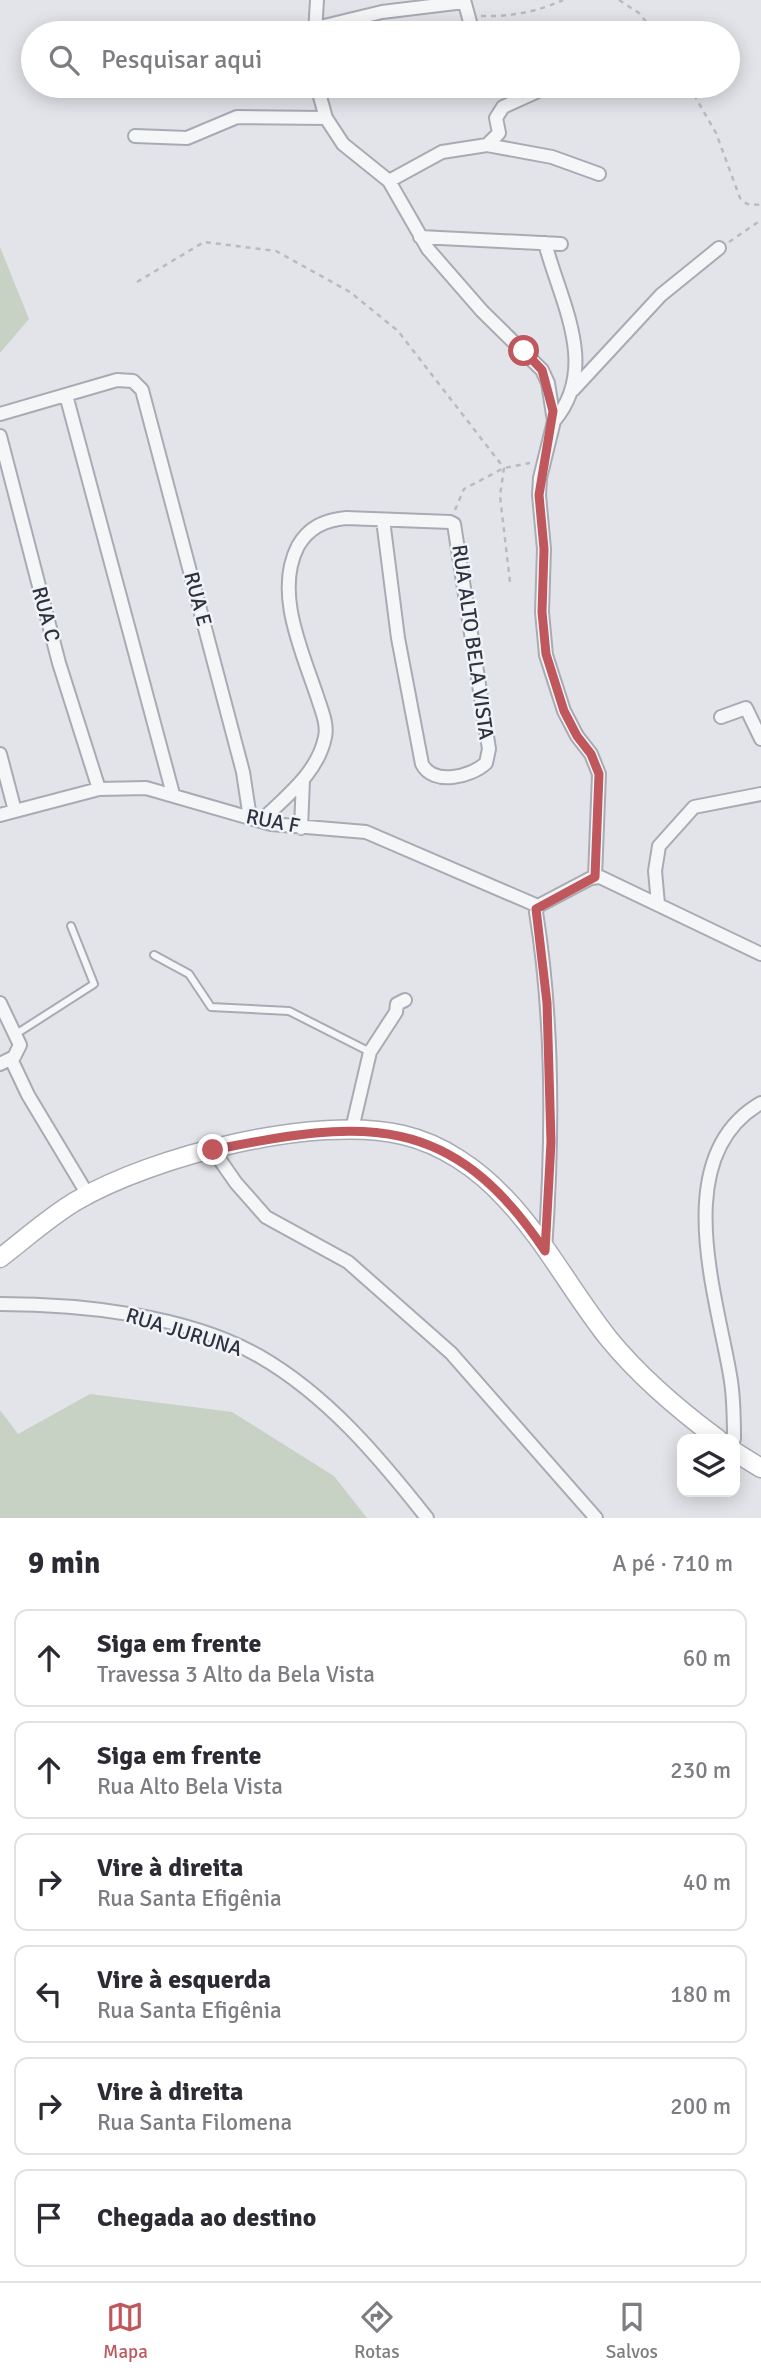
<!DOCTYPE html>
<html lang="pt">
<meta charset="utf-8">
<style>
body{margin:0;font-family:Signika,sans-serif;background:#f2f2f3;color:#2b2b33}
.controls{position:absolute;right:21px;bottom:21px;display:grid;overflow:hidden;border-radius:14px;box-shadow:0 4px 18px #0003}
.controls button{width:63px;height:63px;display:grid;place-items:center;padding:0;border:0;border-bottom:2px solid #e1e1e2;background:#fff;color:#2b2b33;font:35px sans-serif}
.stop{position:absolute;width:21px;height:21px;margin:-16px;border:5px solid #bf575d;border-radius:50%;background:#fff}
.stop.end{background:#bf575d;border-color:#fff;box-shadow:0 2px 7px #0008}
.list{margin:0;padding:0;list-style:none}
h2{display:flex;justify-content:space-between;align-items:center;height:91px;margin:0;padding:0 28px;font-size:30px}
h2 small{font-size:23px;font-weight:400;color:#7c7c81}
.list li{display:grid;grid-template-columns:46px 1fr auto;gap:21px;align-items:center;box-sizing:border-box;height:98px;margin:0 14px 14px;padding:0 14px;border:2px solid #e1e1e2;border-radius:14px}
.list b{display:block;font-size:26px;white-space:nowrap}
.list p{margin:0;font-size:23px;white-space:nowrap;color:#7c7c81}
.list em{font-size:23px;font-style:normal;color:#7c7c81}
.icon{flex:none;width:38px;height:38px;fill:none;stroke:currentColor;stroke-width:2;stroke-linecap:round;stroke-linejoin:round}
.map{position:relative;flex:none;width:761px;height:1518px;overflow:hidden}
.search{position:absolute;background:#fff;box-shadow:0 4px 18px #0003;left:21px;right:21px;top:21px;height:77px;display:flex;align-items:center;gap:18px;box-sizing:border-box;padding:0 24px;border-radius:38px;color:#7c7c81;font-size:26px}
.sheet{height:763px;background:#fff}
nav{display:flex;justify-content:space-around;align-items:center;box-sizing:border-box;height:98px;border-top:2px solid #e1e1e2;background:#fff;font-size:19px;color:#7c7c81}
nav a{display:grid;justify-items:center;gap:4px}
nav .on{color:#bf575d}
.map>svg:first-child{display:block}
.green{fill:#c7d2c5}
.lines{fill:none;stroke-linecap:round;stroke-linejoin:round}
.service-casing{stroke:#a8abb3;stroke-width:10}
.minor-casing{stroke:#a8abb3;stroke-width:16}
.secondary-casing{stroke:#a8abb3;stroke-width:21}
.path{stroke:#b9bbc0;stroke-width:2.5;stroke-dasharray:5 5;stroke-linecap:butt}
.service{stroke:#f5f6f8;stroke-width:6}
.minor{stroke:#f5f6f8;stroke-width:12}
.secondary{stroke:#fff;stroke-width:18}
.route{stroke:#bf575d;stroke-width:9}
.labels{text-anchor:middle;stroke-width:5;stroke-linejoin:round;paint-order:stroke}
.street-label{font-size:21px;fill:#2c323f;stroke:#f2f3f7}
</style>
<div class="map">
<svg width="761" height="1518" viewBox="0 0 761 1518">
<rect width="100%" height="100%" fill="#e2e4e9"/>
<path class="green" d="M0,247L29,319L0,353Z
M90,1394L232,1412L334,1476L367,1518H0V1410L18,1434Z"/>
<g class="lines">
<defs>
<path id="service" d="M154,955L189,974L211,1007L289,1011L370,1052
M16,1034L94,984L71,926"/>
<path id="minor" d="M464,0L473,33
M316,28L382,12L464,2
M315,33L317,0
M317,86L326,118L343,144L389,181L428,249L482,311L542,370L548,383L554,421L540,478L539,495L544,549L542,612L546,655L564,711L577,736L591,754L599,774L595,877
M135,136L187,138L237,117L326,118
M487,145L552,157L599,174
M389,181L442,152L487,145L499,133L496,118L503,107L536,92L539,86
M420,237L561,244
M545,243C560,301 600,367 554,421
M573,390L661,295L719,248
M66,395L173,794
M0,414L117,380L133,381L142,390L243,772L250,818
M0,436L59,663L99,789
M721,717L746,708L761,739
M0,754L15,811
M0,815L99,789L146,788L271,824L366,832L538,906
M261,821C285,797 318,773 325,737C328,724 321,709 317,696C302,651 274,592 298,546C309,527 325,520 346,518L450,522L454,524L489,749L486,763C471,777 433,786 422,764L398,638L383,520
M301,828L303,780
M658,904L655,871L659,846L694,807L761,794
M0,1003L20,1045L14,1057L0,1064
M11,1059L28,1095L88,1195
M352,1129L370,1052L396,1012L397,1004L405,1000
M213,1150L236,1183L266,1217L348,1262L451,1353L596,1518
M545,1250C553,1138 554,1023 536,912L538,906L591,878L600,877L761,954
M0,1304C81,1304 187,1315 259,1356C327,1395 379,1457 427,1518
M734,1439C734,1418 734,1396 730,1375C716,1293 669,1156 761,1103"/>
<path id="secondary" d="M0,1258C25,1239 49,1217 76,1201C152,1156 317,1114 403,1135C442,1144 478,1169 505,1198C545,1240 573,1294 609,1339C640,1377 679,1410 718,1439
M735,1452L761,1468"/>
</defs>
<use href="#service" class="service-casing"/>
<use href="#minor" class="minor-casing"/>
<use href="#secondary" class="secondary-casing"/>
<path class="path" d="M619,0L639,13L655,33
M481,16C509,17 537,12 563,0
M689,86L716,133L740,198L747,204L761,205
M729,242L761,220
M137,282L204,242L276,251L350,292L398,331L504,468L500,496L510,582
M455,510L464,489L504,468L530,463"/>
<use href="#service" class="service"/>
<use href="#minor" class="minor"/>
<use href="#secondary" class="secondary"/>
</g>
<g class="lines">
<path class="route" d="M213,1150C363,1119 452,1111 545,1251L551,1142L547,1003L536,909L595,877L599,774L591,754L577,736L564,711L546,654L542,612L544,549L539,495L553,411L542,370L524,351"/>
</g>
<g class="labels">
<g class="street-label">
<text transform="translate(198 599) rotate(75)" y="7">RUA E</text>
<text transform="translate(46 614) rotate(75)" y="7">RUA C</text>
<text transform="translate(473 642) rotate(82)" y="7">RUA ALTO BELA VISTA</text>
<text transform="translate(273 821) rotate(11)" y="7">RUA F</text>
<text transform="translate(184 1332) rotate(17)" y="7">RUA JURUNA</text>
</g>
</g>
</svg>
<div class="controls">
<button><svg class="icon" aria-label="layers" viewBox="0 0 24 24"><path d="M12 4l9 5-9 5-9-5zM3 14l9 5 9-5"/></svg></button>
</div>
<div class="stop" style="left:524px;top:351px"></div>
<div class="stop end" style="left:213px;top:1150px"></div>
<div class="search"><svg class="icon" aria-label="search" viewBox="0 0 24 24"><circle cx="10" cy="10" r="6"/><path d="M15 15l6 6"/></svg>Pesquisar aqui</div>
</div>
<section class="sheet">
<h2>9 min<small>A pé · 710 m</small></h2>
<ul class="list">
<li><svg class="icon" aria-label="ahead" viewBox="0 0 24 24"><path d="M12 20V5M6 11l6-6 6 6"/></svg><div><b>Siga em frente</b><p>Travessa 3 Alto da Bela Vista</p></div><em>60 m</em></li>
<li><svg class="icon" aria-label="ahead" viewBox="0 0 24 24"><path d="M12 20V5M6 11l6-6 6 6"/></svg><div><b>Siga em frente</b><p>Rua Alto Bela Vista</p></div><em>230 m</em></li>
<li><svg class="icon" aria-label="right" viewBox="0 0 24 24"><path d="M7 20v-9h11M14 6l5 5-5 5"/></svg><div><b>Vire à direita</b><p>Rua Santa Efigênia</p></div><em>40 m</em></li>
<li><svg class="icon" aria-label="left" viewBox="0 0 24 24"><path d="M17 20v-9H6M10 6l-5 5 5 5"/></svg><div><b>Vire à esquerda</b><p>Rua Santa Efigênia</p></div><em>180 m</em></li>
<li><svg class="icon" aria-label="right" viewBox="0 0 24 24"><path d="M7 20v-9h11M14 6l5 5-5 5"/></svg><div><b>Vire à direita</b><p>Rua Santa Filomena</p></div><em>200 m</em></li>
<li><svg class="icon" aria-label="arrive" viewBox="0 0 24 24"><path d="M6 21V4h12l-3 4 3 4H6"/></svg><div><b>Chegada ao destino</b></div></li>
</ul>
</section>
<nav>
<a class="on"><svg class="icon" aria-label="map" viewBox="0 0 24 24"><path d="M3 6l6-2 6 2 6-2v14l-6 2-6-2-6 2zM9 4v14M15 6v14"/></svg>Mapa</a>
<a><svg class="icon" aria-label="directions" viewBox="0 0 24 24"><path d="M12 3l9 9-9 9-9-9zM9 14v-3h6M13 9l2 2-2 2"/></svg>Rotas</a>
<a><svg class="icon" aria-label="saved" viewBox="0 0 24 24"><path d="M7 4h10v16l-5-4-5 4z"/></svg>Salvos</a>
</nav>
